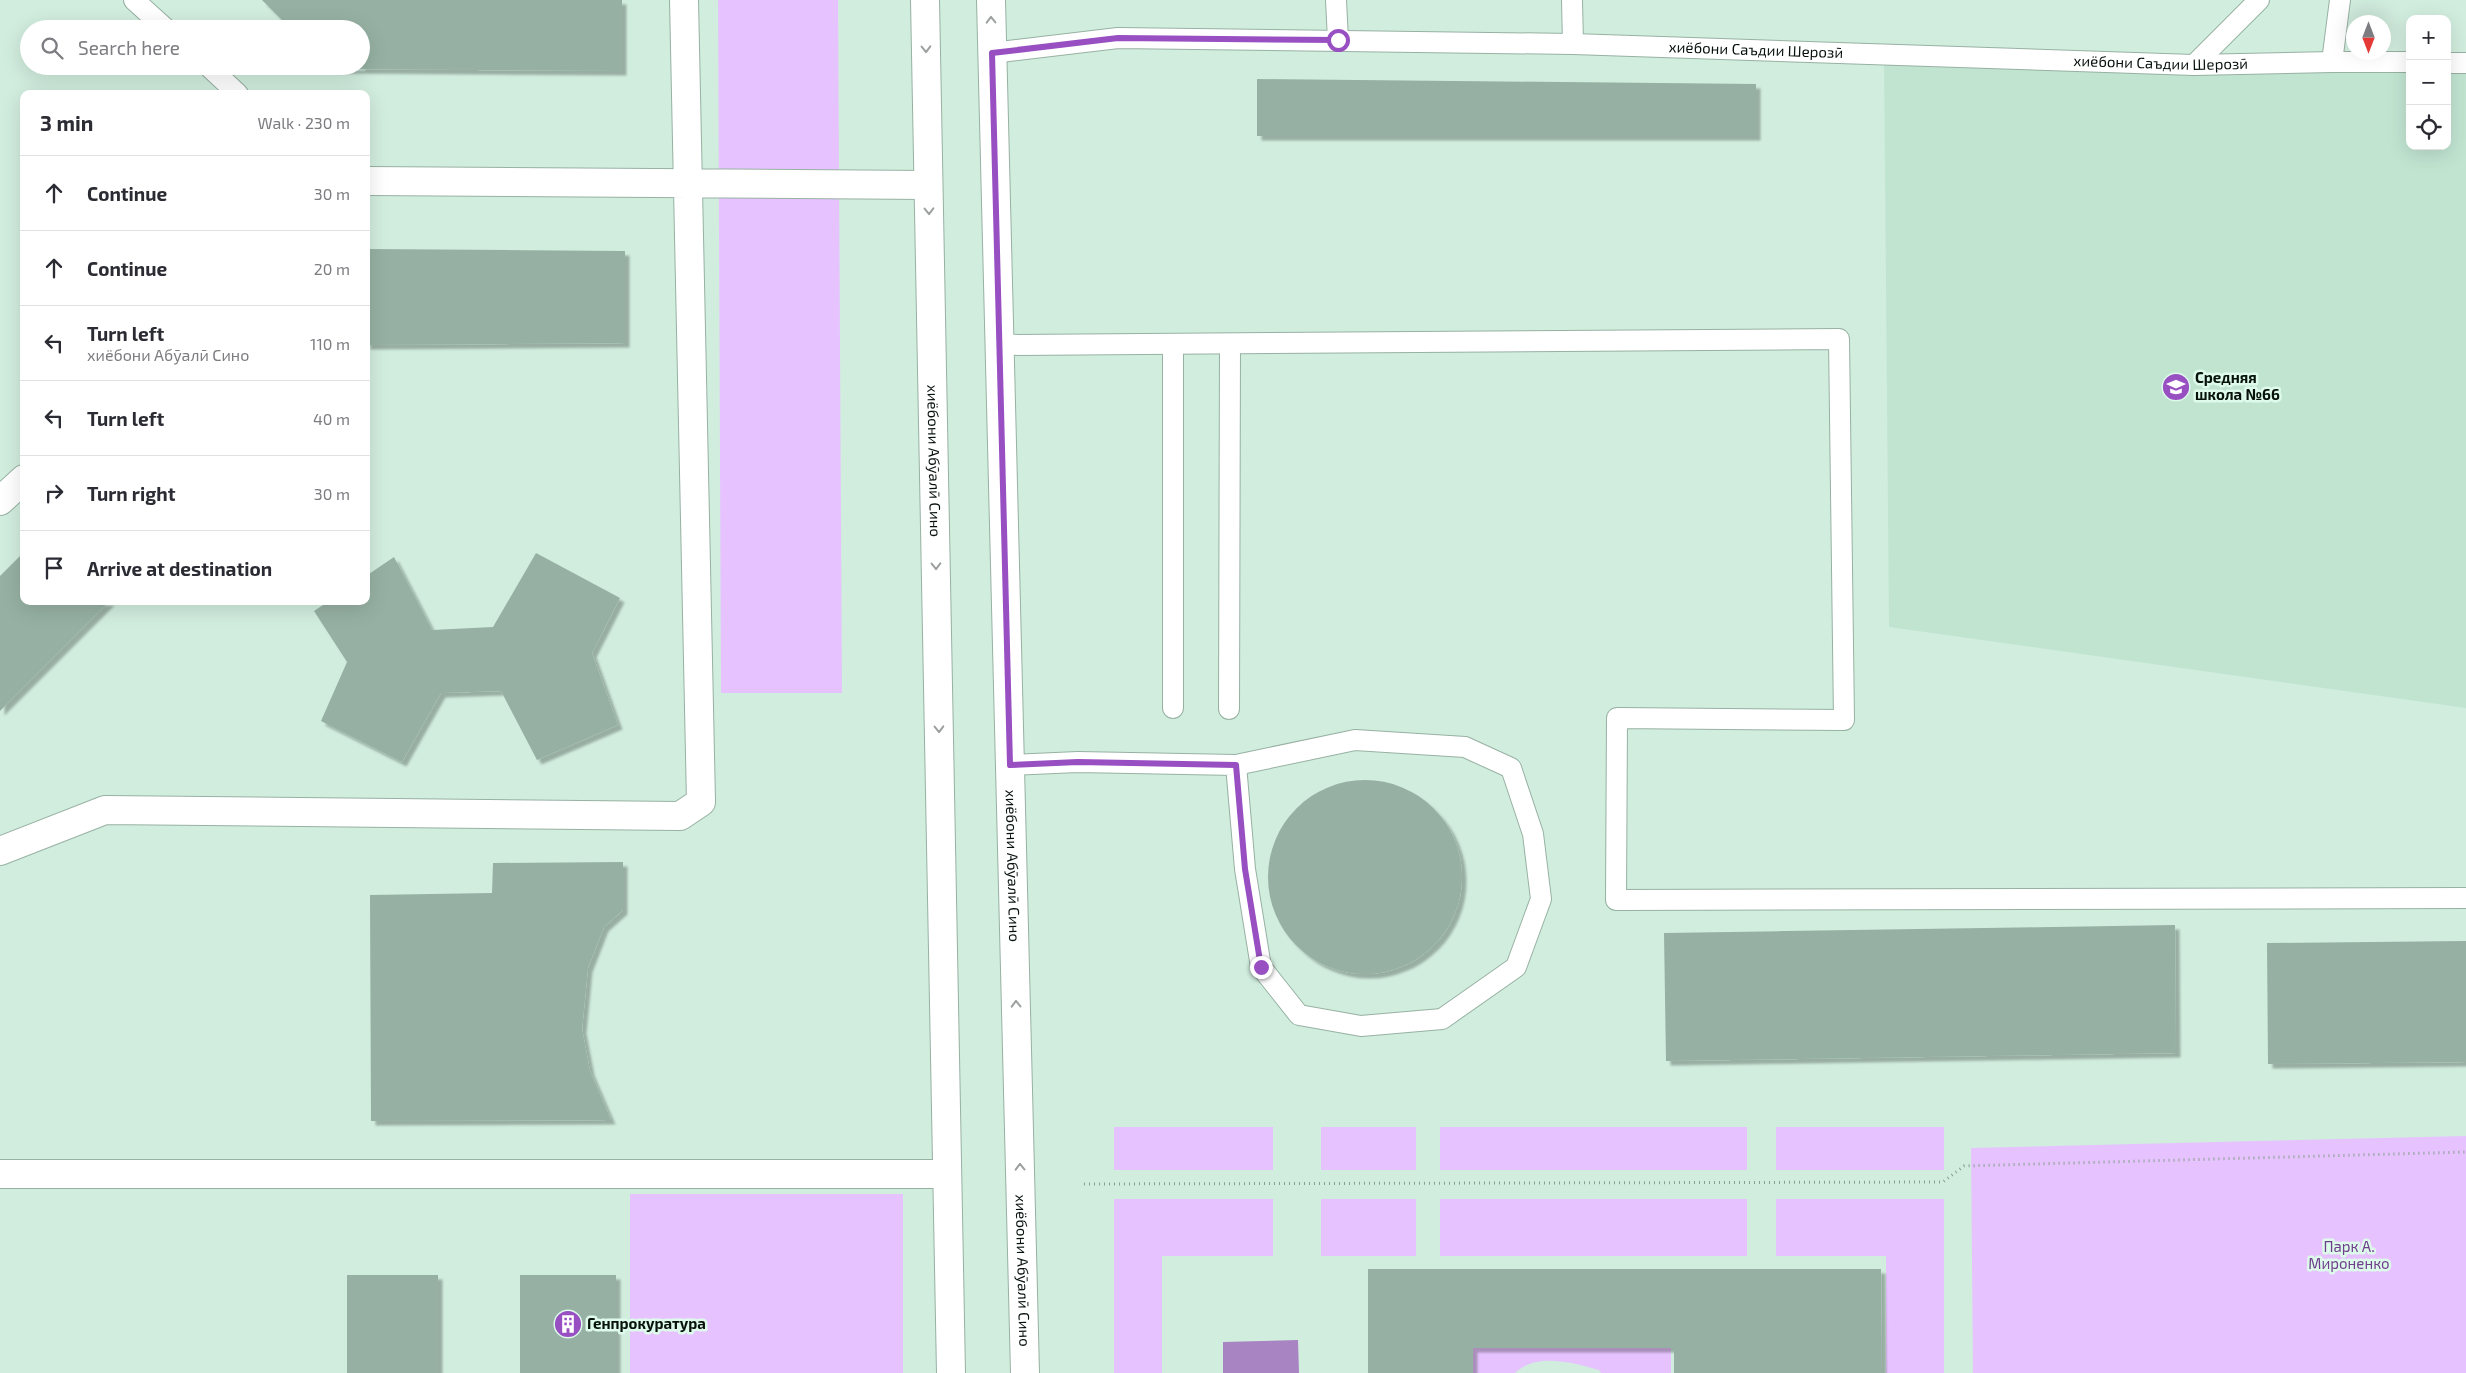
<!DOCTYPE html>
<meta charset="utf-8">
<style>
body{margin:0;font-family:"Exo 2",sans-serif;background:#f7f7f7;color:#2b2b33}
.controls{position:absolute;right:15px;top:15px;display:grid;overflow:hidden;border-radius:10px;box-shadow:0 5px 20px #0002}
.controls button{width:45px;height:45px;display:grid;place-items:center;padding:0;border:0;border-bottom:1px solid #e1e1e2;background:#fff;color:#2b2b33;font:25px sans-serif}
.compass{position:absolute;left:2346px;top:15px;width:45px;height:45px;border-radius:50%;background:#fff;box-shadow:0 5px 20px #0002;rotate:180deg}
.stop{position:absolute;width:15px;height:15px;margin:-11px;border:4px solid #984fc2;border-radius:50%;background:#fff}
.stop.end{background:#984fc2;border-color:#fff;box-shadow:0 1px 5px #0008}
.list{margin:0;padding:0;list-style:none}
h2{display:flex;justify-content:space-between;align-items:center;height:65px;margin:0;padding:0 20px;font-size:21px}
h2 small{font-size:16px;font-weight:400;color:#7c7c81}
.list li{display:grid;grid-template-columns:32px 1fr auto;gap:15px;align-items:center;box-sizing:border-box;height:75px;padding:0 20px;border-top:1px solid #e1e1e2}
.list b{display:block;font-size:19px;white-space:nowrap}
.list p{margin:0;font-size:16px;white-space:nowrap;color:#7c7c81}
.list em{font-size:16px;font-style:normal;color:#7c7c81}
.icon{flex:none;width:28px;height:28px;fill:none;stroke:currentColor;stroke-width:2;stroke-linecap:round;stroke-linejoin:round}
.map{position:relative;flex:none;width:2466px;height:1373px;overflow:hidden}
.search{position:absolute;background:#fff;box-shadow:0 5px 20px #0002;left:20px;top:20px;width:350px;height:55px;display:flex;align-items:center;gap:12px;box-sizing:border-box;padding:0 18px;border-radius:28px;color:#7c7c81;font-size:19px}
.panel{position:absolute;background:#fff;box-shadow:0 5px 20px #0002;left:20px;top:90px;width:350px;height:515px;border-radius:10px}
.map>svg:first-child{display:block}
.built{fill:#c1e4d1}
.green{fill:#e6c3fe}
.water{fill:#a984c2}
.building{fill:#96b1a3;filter:url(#shadow)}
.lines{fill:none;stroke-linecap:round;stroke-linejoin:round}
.lane-casing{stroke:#97b1a3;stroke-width:22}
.street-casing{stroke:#97b1a3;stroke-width:30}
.secondary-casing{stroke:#97b1a3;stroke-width:30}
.path{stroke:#899f93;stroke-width:3;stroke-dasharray:1 4;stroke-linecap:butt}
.lane{stroke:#fff;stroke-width:20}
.street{stroke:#fff;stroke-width:28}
.secondary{stroke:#fff;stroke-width:28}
.oneway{stroke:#9ca09e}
.route{stroke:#984fc2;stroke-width:6}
.labels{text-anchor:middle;stroke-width:5;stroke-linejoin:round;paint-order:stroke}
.street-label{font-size:15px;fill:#08120d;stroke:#defaeb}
.poi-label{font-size:15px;font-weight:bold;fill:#08120d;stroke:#defaeb;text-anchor:start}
.park-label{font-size:15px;fill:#6f3f8c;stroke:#defaeb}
</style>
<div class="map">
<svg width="2466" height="1373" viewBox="0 0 2466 1373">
<defs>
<filter id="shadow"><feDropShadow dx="4.5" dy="4.5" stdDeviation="1" flood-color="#0004"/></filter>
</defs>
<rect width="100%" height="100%" fill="#d1edde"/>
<path class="built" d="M2447,56H2466V708L1889,627L1884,59L2410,57V146H2447Z"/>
<path class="green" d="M718,0H838L842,693H721Z
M1114,1127H1273V1170H1114Z
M1321,1127H1416V1170H1321Z
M1440,1127H1747V1170H1440Z
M1776,1127H1944V1170H1776Z
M2466,1136V1373H1973L1971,1148Z
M630,1194H903V1373H630Z
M1114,1199H1273V1256H1162V1373H1114Z
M1321,1199H1416V1256H1321Z
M1440,1199H1747V1256H1440Z
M1776,1199H1944V1373H1886V1256H1776Z
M1470,1346H1671V1373H1601L1599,1370C1573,1363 1537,1352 1515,1373H1470Z"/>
<path class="water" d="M1298,1340L1299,1373H1223V1342Z"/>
<path class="building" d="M262,0H622V71L331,69L328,66H361V29H291Z
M1257,79L1756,84V136H1257Z
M366,249L625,251V343L366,345Z
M24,552V601H110L0,711V576Z
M536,553L620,598L592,653L618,725L537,760L501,691L441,693L402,762L321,721L347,662L314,611L329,601H366V576L394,557L432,630L493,627Z
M1268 877a97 97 0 1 1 194 0a97 97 0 1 1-194 0Z
M623,862V910L604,927L588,968L582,1029L590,1071L611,1120L371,1121L370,895L492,893L493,863Z
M2175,925L2176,1053L1666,1061L1664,933Z
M2466,941V1062L2268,1064L2267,943Z
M1368,1269H1881L1882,1373H1674V1348H1473V1373H1368Z
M347,1275H438V1373H347Z
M520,1275H616V1373H520Z"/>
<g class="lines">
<defs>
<g id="lane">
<path d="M134,0L166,29"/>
<path d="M1336,0L1338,40"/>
<path d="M1572,0L1573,44"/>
<path id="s1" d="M992,53L1118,38L1573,44L2194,65L2332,62L2340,0"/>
<path d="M2332,62H2410"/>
<path d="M2447,63H2466"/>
<path d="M2194,65L2259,0"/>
<path d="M208,66L238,94"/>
<path d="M1173,344V708"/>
<path d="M999,345L1839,339L1844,720L1617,718L1616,900L2466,898"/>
<path d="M1229,709L1230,344"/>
<path d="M1009,765L1078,762L1236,765L1355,740L1465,747L1511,768L1533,834L1541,899L1516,967L1442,1019L1361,1026L1299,1015L1261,967L1245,869L1236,765"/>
</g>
<path id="street" d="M366,181L928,185
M0,501L24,479
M0,851L105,810L680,816L701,802L684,0
M0,1174H947"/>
<g id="secondary">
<path id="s2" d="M925,0L951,1373"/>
<path id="s3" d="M991,0L1025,1373"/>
</g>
</defs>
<use href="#lane" class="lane-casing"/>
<use href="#street" class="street-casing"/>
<use href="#secondary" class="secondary-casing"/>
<path class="path" d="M1084,1184L1943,1182L1964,1166L2466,1152"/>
<use href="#lane" class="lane"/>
<use href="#street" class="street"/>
<use href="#secondary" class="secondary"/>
</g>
<defs><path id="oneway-chevron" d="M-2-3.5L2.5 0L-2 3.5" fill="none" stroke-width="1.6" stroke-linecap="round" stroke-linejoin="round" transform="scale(1.25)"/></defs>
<g class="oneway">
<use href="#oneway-chevron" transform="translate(991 20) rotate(-91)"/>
<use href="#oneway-chevron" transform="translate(926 49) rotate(89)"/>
<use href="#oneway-chevron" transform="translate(929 211) rotate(89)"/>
<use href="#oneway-chevron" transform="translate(936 566) rotate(89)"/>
<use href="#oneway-chevron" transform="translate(939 729) rotate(89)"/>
<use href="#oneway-chevron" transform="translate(1016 1004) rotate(-91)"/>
<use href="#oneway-chevron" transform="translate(1020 1167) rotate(-91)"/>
</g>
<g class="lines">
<path class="route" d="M1261,967L1245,869L1236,765L1078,762L1010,765L992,53L1118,38L1338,40"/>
</g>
<defs>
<symbol id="school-disc" viewBox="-11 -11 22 22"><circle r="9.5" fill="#984fc2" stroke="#defaeb"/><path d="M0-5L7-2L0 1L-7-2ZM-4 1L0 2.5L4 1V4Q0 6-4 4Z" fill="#fff"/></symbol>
<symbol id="building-disc" viewBox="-11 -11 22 22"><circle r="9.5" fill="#984fc2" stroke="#defaeb"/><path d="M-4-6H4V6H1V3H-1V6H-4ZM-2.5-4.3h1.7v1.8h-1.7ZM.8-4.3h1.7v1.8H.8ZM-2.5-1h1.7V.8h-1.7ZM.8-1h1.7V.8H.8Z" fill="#fff"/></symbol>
</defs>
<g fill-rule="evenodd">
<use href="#school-disc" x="2160" y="371" width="32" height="32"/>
<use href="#building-disc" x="552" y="1308" width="32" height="32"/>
</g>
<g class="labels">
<g class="street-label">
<text dy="5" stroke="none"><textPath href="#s1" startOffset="765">хиёбони Саъдии Шерозӣ</textPath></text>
<text dy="5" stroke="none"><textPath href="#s1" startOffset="1170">хиёбони Саъдии Шерозӣ</textPath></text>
<text dy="5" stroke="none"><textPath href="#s2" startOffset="461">хиёбони Абӯалӣ Сино</textPath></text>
<text dy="5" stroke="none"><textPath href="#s3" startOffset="866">хиёбони Абӯалӣ Сино</textPath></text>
<text dy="5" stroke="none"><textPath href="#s3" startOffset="1271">хиёбони Абӯалӣ Сино</textPath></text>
</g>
<g class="poi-label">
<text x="2195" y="383">Средняя<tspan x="2195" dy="17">школа №66</tspan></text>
<text x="587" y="1329">Генпрокуратура</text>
</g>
<g class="park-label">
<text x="2349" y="1252">Парк А.<tspan x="2349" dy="17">Мироненко</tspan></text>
</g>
</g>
</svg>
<div class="controls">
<button>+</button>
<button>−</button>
<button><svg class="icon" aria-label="locate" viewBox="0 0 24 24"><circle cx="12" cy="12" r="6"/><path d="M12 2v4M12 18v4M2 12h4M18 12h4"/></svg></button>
</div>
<svg class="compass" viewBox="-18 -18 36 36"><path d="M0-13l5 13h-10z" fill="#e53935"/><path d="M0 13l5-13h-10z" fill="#7c7c81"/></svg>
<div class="stop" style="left:1338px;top:40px"></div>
<div class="stop end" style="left:1261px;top:967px"></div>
<div class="search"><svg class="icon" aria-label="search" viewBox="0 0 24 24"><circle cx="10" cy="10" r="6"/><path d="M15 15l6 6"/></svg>Search here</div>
<section class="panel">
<h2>3 min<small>Walk · 230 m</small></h2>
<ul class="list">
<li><svg class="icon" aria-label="ahead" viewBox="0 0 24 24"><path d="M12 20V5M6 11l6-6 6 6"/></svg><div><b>Continue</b></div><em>30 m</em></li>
<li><svg class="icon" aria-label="ahead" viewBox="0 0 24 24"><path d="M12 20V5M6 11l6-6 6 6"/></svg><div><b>Continue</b></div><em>20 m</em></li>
<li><svg class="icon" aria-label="left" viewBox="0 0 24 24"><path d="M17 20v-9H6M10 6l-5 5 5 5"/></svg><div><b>Turn left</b><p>хиёбони Абӯалӣ Сино</p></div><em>110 m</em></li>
<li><svg class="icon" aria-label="left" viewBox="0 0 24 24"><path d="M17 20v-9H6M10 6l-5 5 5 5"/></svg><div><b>Turn left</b></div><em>40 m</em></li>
<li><svg class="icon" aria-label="right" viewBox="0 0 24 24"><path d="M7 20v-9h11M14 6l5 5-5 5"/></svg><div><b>Turn right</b></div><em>30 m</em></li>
<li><svg class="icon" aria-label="arrive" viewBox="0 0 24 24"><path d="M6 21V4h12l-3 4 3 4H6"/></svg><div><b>Arrive at destination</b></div></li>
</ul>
</section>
</div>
